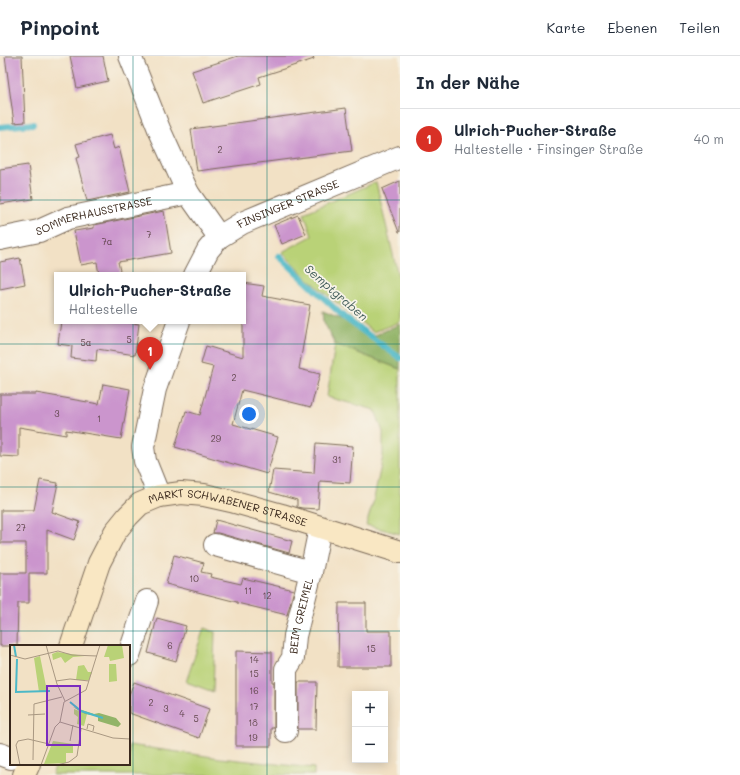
<!DOCTYPE html>
<html lang="de">
<meta charset="utf-8">
<style>
body{margin:0;font-family:Mali,sans-serif;background:#f6f6f7;color:#1f2937}
.controls{position:absolute;right:12px;bottom:12px;display:grid;overflow:hidden;border-radius:0px;box-shadow:0 2px 10px #0003}
.controls button{width:36px;height:36px;display:grid;place-items:center;padding:0;border:0;border-bottom:1px solid #e0e1e3;background:#fff;color:#1f2937;font:20px sans-serif}
.you{position:absolute;left:249px;top:358px;width:14px;height:14px;margin:-10px;border:3px solid #fff;border-radius:50%;background:#1a73e8;box-shadow:0 0 0 6px #1a73e833}
.badge{display:grid;place-items:center;width:26px;height:26px;border-radius:50%;background:#d93025;color:#fff;font-size:13px;font-weight:700}
.pin{position:absolute;translate:-50% -33px;filter:drop-shadow(0 1px 2px #0008)}
.pin::after{content:'';position:absolute;top:21px;width:14px;height:12px;background:inherit;clip-path:polygon(0 0,100% 0,50% 100%)}
.popup{position:absolute;left:54px;top:216px;width:192px;height:52px;box-sizing:border-box;display:grid;place-content:center;border-radius:0px;background:#fff;filter:drop-shadow(0 1px 3px #0005);font-size:13px;white-space:nowrap;color:#747a83}
.popup b{font-size:15px;color:#1f2937}
.popup::after{content:'';position:absolute;left:50%;top:100%;margin-left:-8px;border:8px solid transparent;border-top-color:#fff}
.list{margin:0;padding:0;list-style:none}
h2{display:flex;justify-content:space-between;align-items:center;height:52px;margin:0;padding:0 16px;font-size:17px}
h2 small{font-size:13px;font-weight:400;color:#747a83}
.list li{display:grid;grid-template-columns:26px 1fr auto;gap:12px;align-items:center;box-sizing:border-box;height:60px;padding:0 16px;border-top:1px solid #e0e1e3}
.list b{display:block;font-size:15px;white-space:nowrap}
.list p{margin:0;font-size:13px;white-space:nowrap;color:#747a83}
.list em{font-size:13px;font-style:normal;color:#747a83}
.map{position:relative;flex:none;width:400px;height:719px;overflow:hidden}
header{display:flex;align-items:center;gap:24px;box-sizing:border-box;height:56px;padding:0 20px;background:#fff;border-bottom:1px solid #e0e1e3}
header strong{font-size:19px}
nav{display:flex;gap:22px;margin-inline-start:auto;font-size:14px}
main{display:flex}
aside{flex:1;background:#fff}
.map>svg:first-child{display:block}
.green{fill:#b9d277;stroke:#7a7e4a}
.forest{fill:#92b468;stroke:#666f43}
.lines{fill:none;stroke-linecap:round;stroke-linejoin:round}
.stream{stroke:#4bb8c7;stroke-width:6}
.building{fill:#cb95cd}
.street-casing{stroke:#7b6a58;stroke-width:24}
.secondary-casing{stroke:#7b6a58;stroke-width:24}
.street{stroke:#fff;stroke-width:22}
.secondary{stroke:#f9e7c3;stroke-width:22}
.grid{fill:none;stroke:#0f766e;stroke-width:1;stroke-opacity:0.55}
.labels{text-anchor:middle;stroke-width:3.5;stroke-linejoin:round;paint-order:stroke}
.number-label{font-size:9px;fill:#5f454a}
.street-label{font-size:11px;fill:#3b2a1e;stroke:#f7f3e8}
.water-label{font-size:12px;font-style:italic;fill:#415c59;stroke:#f7f3e8}
.inset-river{fill:none;stroke:#4bb8c7;stroke-width:2}
.inset-road{fill:none;stroke:#a99882;stroke-width:1}
.view{fill:#7b2cbf;fill-opacity:0.15;stroke:#7b2cbf;stroke-width:2}
.inset-edge{fill:none;stroke:#3b2a1e;stroke-width:2}
</style>
<header>
<strong>Pinpoint</strong>
<nav><a>Karte</a><a>Ebenen</a><a>Teilen</a></nav>
</header>
<main>
<div class="map">
<svg width="400" height="719" viewBox="0 0 400 719">
<rect width="100%" height="100%" fill="#f7f3e8"/>
<filter id="ink" filterUnits="userSpaceOnUse"><feTurbulence type="fractalNoise" baseFrequency=".025" numOctaves="2"/><feDisplacementMap in="SourceGraphic" scale="8" xChannelSelector="R" yChannelSelector="G"/><feConvolveMatrix kernelMatrix="1 2 1 2 8 2 1 2 1" color-interpolation-filters="sRGB"/></filter>
<filter id="wash" filterUnits="userSpaceOnUse"><feTurbulence type="fractalNoise" baseFrequency=".012" numOctaves="4" result="noise"/><feDisplacementMap in="SourceGraphic" scale="16" xChannelSelector="R" yChannelSelector="G"/><feGaussianBlur stdDeviation="0.9" result="paint"/><feColorMatrix in="noise" values="0 0 0 0 0 0 0 0 0 0 0 0 0 0 0 0 0 1.4 0 .05"/><feComposite in="paint" operator="in"/></filter>
<g filter="url(#wash)">
<rect width="100%" height="100%" fill="#f2e1c5"/>
<path class="green" d="M376,126L400,228V266L373,276L308,223L282,196L312,180L304,157Z
M335,288L400,313V478L366,469L373,447L383,400V376L375,354L327,341Z
M204,572L215,576L213,636L186,626Z
M129,689L220,702L314,712V719H52L56,708H129Z"/>
<path class="forest" d="M323,255L344,264L371,281L400,268V313L335,288L324,266Z"/>
<g class="lines">
<path class="stream" d="M0,71L33,68
M279,200L345,262L400,302"/>
</g>
<g id="blocks">
<path class="building" d="M5,0H22L25,66L14,67Z
M70,0H103L108,25L77,32Z
M238,0H313L314,3L259,21L261,28L203,47L192,15Z
M346,52L352,95L197,115L191,73Z
M110,79L114,93L119,91L130,136L87,145L76,102L80,101L76,88Z
M28,109L33,143L0,148V113Z
M400,125V176H399L382,133Z
M164,155L171,197L118,206L121,219H99L97,206L81,209L74,175L94,172V169Z
M298,159L306,178L282,188L274,169Z
M20,202L25,228L0,233V206Z
M243,227L264,230L262,240L310,249L299,313L320,318L311,351L242,334L233,368L278,381L267,418L175,391L186,355L200,359L213,311L201,308L206,290L243,301Z
M61,265H119L139,268L135,299L97,293L96,305L71,302L72,290L58,288Z
M103,328L130,333L121,383L66,374V379L19,371V401L0,400V338H36V337L99,348Z
M316,387L353,390L350,427L320,425L318,453L302,452L297,451V444L269,436L273,414L314,417Z
M40,424L58,427L52,456L80,466L74,484L47,474V517H29V547H18L17,590H0V517H26V487H1V454H34Z
M216,464L292,485L289,497L218,477H213Z
M174,499L204,507L201,516L211,518L210,521L241,528L243,522L294,534L287,559L237,547V546L166,528Z
M339,547H366V575H391V611H338Z
M157,562L186,570L176,605L148,597Z
M236,595L272,596V626H274V672H271V690H236Z
M134,626L209,653L199,682L129,657V639Z
M298,626H317L316,673H298Z"/>
</g>
</g>
<g filter="url(#ink)">
<use href="#blocks" fill-opacity="0" stroke="#7b6a58" stroke-width="1"/>
<g class="lines">
<defs>
<g id="street">
<path d="M130,0L144,35L159,73L188,137L219,181"/>
<path id="s1" d="M0,183L39,175L68,162L188,137"/>
<path id="s2" d="M195,219L208,194L219,181L242,167L400,101"/>
<path d="M159,440L145,405L143,391L155,333L179,265"/>
<path d="M215,489L311,516"/>
<path d="M129,599L147,545"/>
<path id="s3" d="M286,675V613L293,602L295,580L311,516L320,472"/>
<path d="M0,698L11,702"/>
</g>
<g id="secondary">
<path id="s4" d="M71,590L99,507L115,476L128,460L140,448L159,440L181,437L204,439L231,445L282,459L400,496"/>
<path d="M24,719L29,708"/>
</g>
</defs>
<use href="#street" class="street-casing"/>
<use href="#secondary" class="secondary-casing"/>
<use href="#street" class="street"/>
<use href="#secondary" class="secondary"/>
</g>
</g>
<path class="grid" d="M133,0V719M267,0V719M0,144H400M0,288H400M0,431H400M0,575H400"/>
<g class="labels">
<g class="number-label">
<text x="220" y="97">2</text>
<text x="149" y="182">7</text>
<text x="107" y="189">7a</text>
<text x="129" y="287">5</text>
<text x="86" y="290">5a</text>
<text x="234" y="325">2</text>
<text x="57" y="361">3</text>
<text x="99" y="366">1</text>
<text x="216" y="386">29</text>
<text x="337" y="407">31</text>
<text x="21" y="475">27</text>
<text x="194" y="526">10</text>
<text x="248" y="538">11</text>
<text x="267" y="543">12</text>
<text x="170" y="593">6</text>
<text x="371" y="596">15</text>
<text x="254" y="607">14</text>
<text x="254" y="621">15</text>
<text x="254" y="638">16</text>
<text x="151" y="650">2</text>
<text x="254" y="654">17</text>
<text x="166" y="656">3</text>
<text x="182" y="661">4</text>
<text x="196" y="666">5</text>
<text x="253" y="670">18</text>
<text x="253" y="685">19</text>
</g>
<g class="street-label">
<text dy="4" stroke="none"><textPath href="#s2" startOffset="122">FINSINGER STRASSE</textPath></text>
<text dy="4" stroke="none"><textPath href="#s1" startOffset="97">SOMMERHAUSSTRASSE</textPath></text>
<text dy="4" stroke="none"><textPath href="#s4" startOffset="251">MARKT SCHWABENER STRASSE</textPath></text>
<text dy="4" stroke="none"><textPath href="#s3" startOffset="118">BEIM GREIMEL</textPath></text>
</g>
<g class="water-label">
<text transform="translate(336 237) rotate(41)" y="4">Semptgraben</text>
</g>
</g>
<g transform="translate(10 589)">
<rect width="120" height="120" fill="#f2e1c5"/>
<path d="M98,0H112L114,13L100,16L99,12H94ZM47,7L75,11L63,12L55,18L51,12L43,15L42,9ZM30,11L37,46L29,47L24,13ZM99,19H106L107,36L99,37ZM74,20L78,27H82L79,35H66L68,21ZM64,64L77,69L74,81L67,79L68,72L64,69ZM43,96L63,99V108H56V118L34,119Z" fill="#b9d277"/>
<path d="M63,62L84,69L89,68L106,73L111,79L108,82L88,76V71L75,69Z" fill="#92b468"/>
<path class="inset-river" d="M4,0L6,12M7,14L6,47L40,46M60,57L71,66L93,73"/>
<path class="inset-road" d="M36,0L47,39L55,56M0,10L15,14L48,6L62,10L87,11M46,36L60,34L79,36M18,70L35,69M50,77L54,57L76,45L90,0M77,84L78,79L84,81L83,86M60,96L63,80M23,115L24,59L52,52M10,120L6,100L8,96L18,94L39,99M31,120L45,82L50,77L103,93L120,94M47,120L59,117L67,111L71,84"/>
<path class="view" d="M37,41H70V100H37Z"/>
<rect width="120" height="120" class="inset-edge"/>
</g>
</svg>
<div class="controls">
<button>+</button>
<button>−</button>
</div>
<div class="you"></div>
<div class="pin badge" style="left:150px;top:314px">1</div>
<div class="popup"><b>Ulrich-Pucher-Straße</b>Haltestelle</div>
</div>
<aside>
<h2>In der Nähe<small></small></h2>
<ul class="list">
<li><span class="badge">1</span><div><b>Ulrich-Pucher-Straße</b><p>Haltestelle · Finsinger Straße</p></div><em>40 m</em></li>
</ul>
</aside>
</main>
